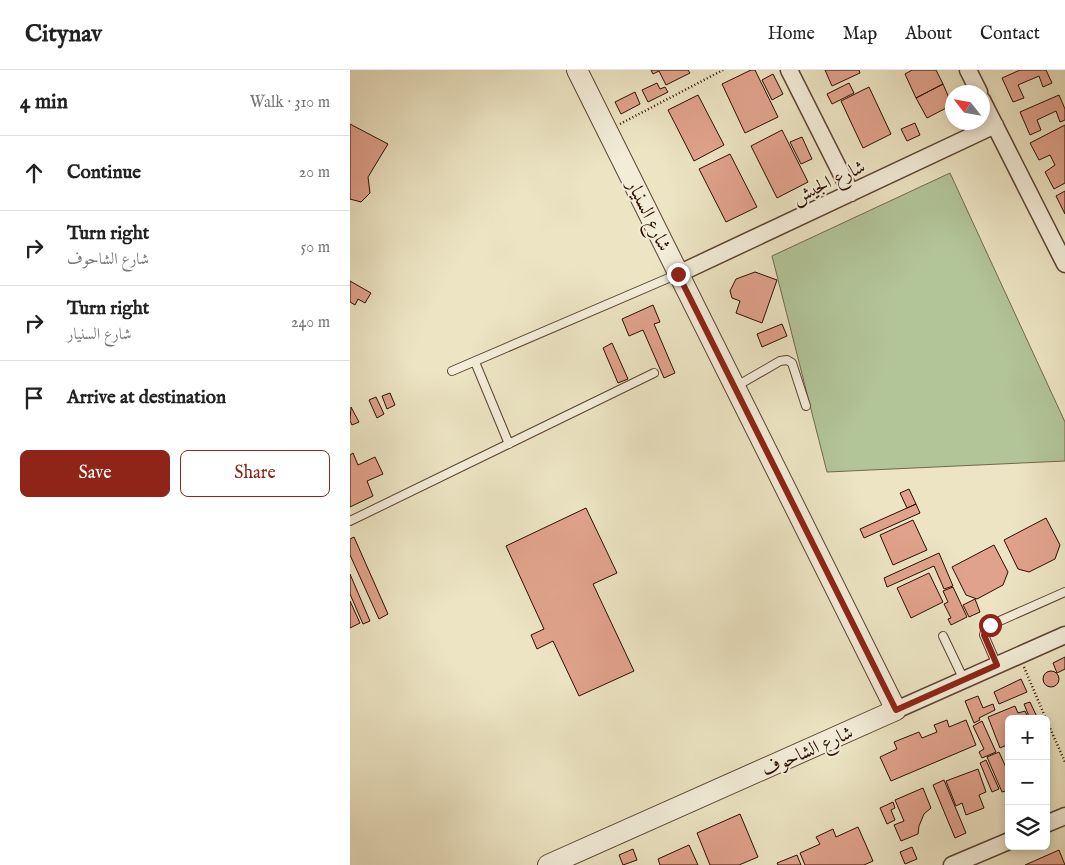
<!DOCTYPE html>
<meta charset="utf-8">
<style>
body{margin:0;font-family:"IM FELL English",Amiri,serif;background:#f6f6f6;color:#222}
.controls{position:absolute;right:15px;bottom:15px;display:grid;overflow:hidden;border-radius:8px;box-shadow:0 2px 8px #0003}
.controls button{width:45px;height:45px;display:grid;place-items:center;padding:0;border:0;border-bottom:1px solid #e0e0e0;background:#fff;color:#222;font:25px sans-serif}
.compass{position:absolute;left:595px;top:15px;width:45px;height:45px;border-radius:50%;background:#fff;box-shadow:0 2px 8px #0003;rotate:301deg}
.stop{position:absolute;width:15px;height:15px;margin:-11px;border:4px solid #8f2418;border-radius:50%;background:#fff}
.stop.end{background:#8f2418;border-color:#fff;box-shadow:0 1px 5px #0008}
.list{margin:0;padding:0;list-style:none}
h2{display:flex;justify-content:space-between;align-items:center;height:65px;margin:0;padding:0 20px;font-size:21px}
h2 small{font-size:16px;font-weight:400;color:#767676}
.list li{display:grid;grid-template-columns:32px 1fr auto;gap:15px;align-items:center;box-sizing:border-box;height:75px;padding:0 20px;border-top:1px solid #e0e0e0}
.list b{display:block;font-size:19px;white-space:nowrap}
.list p{margin:0;font-size:16px;white-space:nowrap;color:#767676}
.list em{font-size:16px;font-style:normal;color:#767676}
.actions{display:flex;gap:10px;padding:15px 20px}
.actions a{flex:1;padding:11px 0;border:1px solid #8f2418;border-radius:8px;text-align:center;font-size:18px;color:#8f2418}
.actions .main{background:#8f2418;color:#fff}
.icon{flex:none;width:28px;height:28px;fill:none;stroke:currentColor;stroke-width:2;stroke-linecap:round;stroke-linejoin:round}
.map{position:relative;flex:none;width:715px;height:795px;overflow:hidden}
header{display:flex;align-items:center;gap:30px;box-sizing:border-box;height:70px;padding:0 25px;background:#fff;border-bottom:1px solid #e0e0e0}
header strong{font-size:24px}
nav{display:flex;gap:28px;margin-inline-start:auto;font-size:18px}
main{display:flex}
aside{flex:1;background:#fff}
.map>svg:first-child{display:block}
.green{fill:#b2c599;stroke:#70694c}
.building{fill:#e0a28c;stroke:#2d0d00}
.lines{fill:none;stroke-linecap:round;stroke-linejoin:round}
.service-casing{stroke:#5d4331;stroke-width:10}
.minor-casing{stroke:#5d4331;stroke-width:19}
.tertiary-casing{stroke:#5d4331;stroke-width:22}
.path{stroke:#2d0d00;stroke-width:2.5;stroke-dasharray:1 2.5;stroke-linecap:butt}
.service{stroke:#f3edd8;stroke-width:8}
.minor{stroke:#f3edd8;stroke-width:16}
.tertiary{stroke:#f3edd8;stroke-width:20}
.route{stroke:#8f2418;stroke-width:6}
.labels{text-anchor:middle;stroke-width:4;stroke-linejoin:round;paint-order:stroke}
.street-label{font-size:19px;fill:#2d0d00;stroke:#f3edd8}
</style>
<header>
<strong>Citynav</strong>
<nav><a>Home</a><a>Map</a><a>About</a><a>Contact</a></nav>
</header>
<main>
<aside>
<h2>4 min<small>Walk · 310 m</small></h2>
<ul class="list">
<li><svg class="icon" aria-label="ahead" viewBox="0 0 24 24"><path d="M12 20V5M6 11l6-6 6 6"/></svg><div><b>Continue</b></div><em>20 m</em></li>
<li><svg class="icon" aria-label="right" viewBox="0 0 24 24"><path d="M7 20v-9h11M14 6l5 5-5 5"/></svg><div><b>Turn right</b><p>شارع الشاحوف</p></div><em>50 m</em></li>
<li><svg class="icon" aria-label="right" viewBox="0 0 24 24"><path d="M7 20v-9h11M14 6l5 5-5 5"/></svg><div><b>Turn right</b><p>شارع السنيار</p></div><em>240 m</em></li>
<li><svg class="icon" aria-label="arrive" viewBox="0 0 24 24"><path d="M6 21V4h12l-3 4 3 4H6"/></svg><div><b>Arrive at destination</b></div></li>
</ul>
<div class="actions"><a class="main">Save</a><a>Share</a></div>
</aside>
<div class="map">
<svg width="715" height="795" viewBox="0 0 715 795">
<rect width="100%" height="100%" fill="#ece4c3"/>
<filter id="stains"><feTurbulence type="fractalNoise" baseFrequency=".004" numOctaves="4"/><feColorMatrix values="0 0 0 0 .2 0 0 0 0 .09 0 0 0 0 .02 0 0 0 .5 -.17"/></filter>
<radialGradient id="worn" r=".72"><stop offset=".6" stop-color="#630" stop-opacity="0"/><stop offset="1" stop-color="#630" stop-opacity=".3"/></radialGradient>
<path class="green" d="M600,103L715,352V391L477,402L422,186Z"/>
<path class="building" d="M301,0H338L340,3L316,15L309,1L303,4Z
M401,0H405L428,47L395,63L372,14Z
M475,0H509L510,3L482,16Z
M562,0H586L593,14L566,28L555,4Z
M670,0H696L702,13L693,17L689,6L668,15L674,28L663,32L652,8Z
M423,4L433,24L422,30L412,10Z
M307,13L310,19L315,17L318,22L298,32L292,20Z
M499,13L504,23L482,34L477,24Z
M593,14L602,35L577,48L566,28Z
M519,17L541,64L513,78L491,31Z
M285,22L290,34L271,44L265,32Z
M348,25L374,75L344,91L318,40Z
M709,25L715,39V50L710,52L706,41L687,50L691,60L680,65L670,42Z
M565,53L570,65L557,71L551,59Z
M0,54L38,74L18,107L20,123L11,132L0,129Z
M715,55V113L704,119L695,102L705,95L700,85L689,90L680,73Z
M432,60L458,112L427,128L401,76Z
M452,67L462,89L451,94L440,72Z
M380,84L407,137L376,152L349,99Z
M715,121V144L706,126Z
M405,202L427,210L412,253L386,243L390,231L382,228L380,221L386,209Z
M0,211L21,223L15,233L8,229L5,235L0,232Z
M303,235L310,252L304,254L325,303L314,308L293,260L279,266L272,249Z
M432,254L437,266L412,277L407,264Z
M262,273L278,309L268,313L253,278Z
M40,323L45,335L37,339L32,326Z
M26,327L34,344L27,348L19,330Z
M1,337L9,352L2,355L0,351Z
M3,383L8,395L25,387L33,404L17,411L23,426L0,437V385Z
M559,419L566,434L557,438L550,423Z
M566,434L570,443L514,468L510,459Z
M236,438L267,503L243,514L284,601L229,626L203,571L187,579L181,565L194,559L156,476Z
M696,448L710,475L705,489L679,502L668,499L654,470Z
M563,450L577,480L543,495L530,465Z
M4,467L38,544L29,549L0,485V469Z
M644,475L658,502L653,515L627,529L616,525L602,497Z
M589,483L603,516L594,519L584,496L537,517L534,508Z
M579,503L593,532L561,548L547,518Z
M0,504L20,551L13,554L0,524Z
M603,517L617,547L601,555L598,549L601,548L594,534L598,532L593,521Z
M625,529L630,542L619,547L613,535Z
M0,531L10,553L0,558Z
M715,587V599L707,603L703,593Z
M693 609a8 8 0 1 1 16 0a8 8 0 1 1-16 0Z
M671,609L677,622L649,634L644,622Z
M628,626L633,638L643,634L645,640L629,648L630,650L624,653L615,631Z
M680,632L688,649H680L674,634Z
M665,636L668,643L675,641L679,649H659V674L650,678L638,647Z
M597,650L599,657L616,650L626,675L541,711L530,687L547,679L544,672L569,662L572,668L587,662L584,655Z
M632,651L646,682L632,688L629,682L634,679L623,656Z
M649,682L659,704V720L652,722L637,687Z
M636,690L649,719L642,722L630,693Z
M628,699L636,722L629,725L634,738L616,745L612,733L606,736L596,711Z
M594,710L616,763L605,768L583,715Z
M573,718L581,738L574,744L569,756L568,764L551,771L544,755L554,751L545,730Z
M543,732L545,738L541,740L545,750L537,754L530,738Z
M390,744L408,787L389,795H360L347,763Z
M508,757L523,791L514,795H455L450,783L470,774L466,767L483,759L486,767Z
M339,775L348,795H310L308,789Z
M562,777L567,789L555,794L550,782Z
M283,779L287,790L273,795L269,785Z
M709,780L715,795H675Z
M447,785L451,795H428L427,793Z"/>
<g class="lines">
<defs>
<path id="service" d="M125,292L159,374
M102,301L328,204
M385,317L430,291L437,290L442,293L456,336
M0,451L304,303
M593,566L614,610
M647,595L634,565L636,557L715,522"/>
<path id="minor" d="M439,0L501,123
M618,0L629,22
M632,30L715,194
M328,204L645,55
M546,640L715,565
M696,754L715,746
M602,795L659,771"/>
<path id="tertiary" d="M198,795L546,640L227,0"/>
</defs>
<use href="#service" class="service-casing"/>
<use href="#minor" class="minor-casing"/>
<use href="#tertiary" class="tertiary-casing"/>
<path class="path" d="M270,54L373,0
M674,597L696,649
M696,649L715,692"/>
<use href="#service" class="service"/>
<use href="#minor" class="minor"/>
<use href="#tertiary" class="tertiary"/>
</g>
<g class="lines">
<path class="route" d="M328,204L546,640L647,595L634,565L636,558L640,555"/>
</g>
<g class="labels">
<g class="street-label">
<text transform="translate(478 111) rotate(-25)" y="7">شارع الجيش</text>
<text transform="translate(300 145) rotate(64)" y="7">شارع السنيار</text>
<text transform="translate(457 680) rotate(-24)" y="7">شارع الشاحوف</text>
</g>
</g>
<rect width="100%" height="100%" filter="url(#stains)"/>
<rect width="100%" height="100%" fill="url(#worn)"/>
</svg>
<div class="controls">
<button>+</button>
<button>−</button>
<button><svg class="icon" aria-label="layers" viewBox="0 0 24 24"><path d="M12 4l9 5-9 5-9-5zM3 14l9 5 9-5"/></svg></button>
</div>
<svg class="compass" viewBox="-18 -18 36 36"><path d="M0-13l5 13h-10z" fill="#e53935"/><path d="M0 13l5-13h-10z" fill="#767676"/></svg>
<div class="stop" style="left:640px;top:555px"></div>
<div class="stop end" style="left:328px;top:204px"></div>
</div>
</main>
